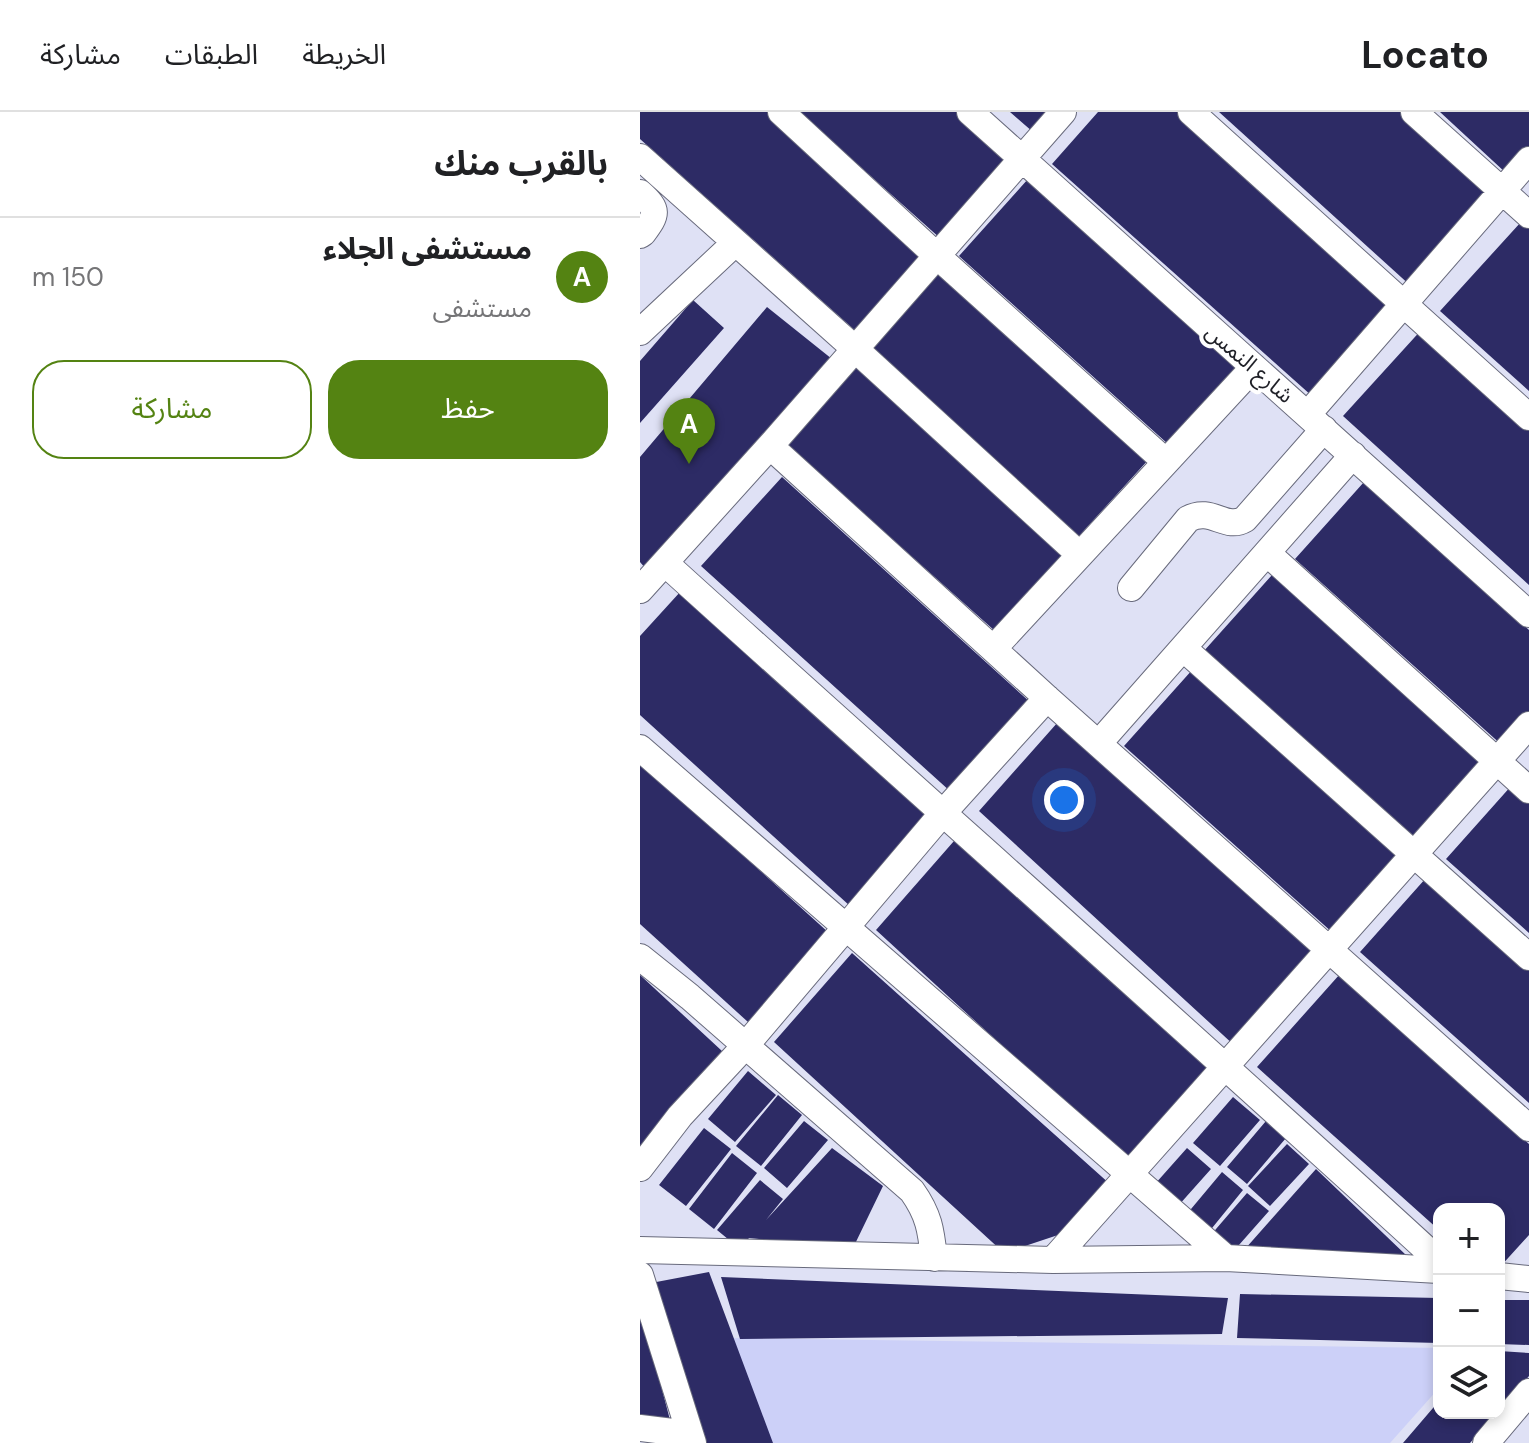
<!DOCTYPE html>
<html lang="ar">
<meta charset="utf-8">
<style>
body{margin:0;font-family:"DM Sans","Noto Sans Arabic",sans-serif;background:#f6f6f6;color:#202124;direction:rtl}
.controls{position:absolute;right:24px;bottom:24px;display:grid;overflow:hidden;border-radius:16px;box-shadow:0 4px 12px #0003}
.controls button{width:72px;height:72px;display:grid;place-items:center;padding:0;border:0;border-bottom:2px solid #e0e0e0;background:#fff;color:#202124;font:40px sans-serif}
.you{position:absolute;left:424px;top:688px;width:28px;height:28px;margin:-20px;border:6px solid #fff;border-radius:50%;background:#1a73e8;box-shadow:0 0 0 12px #1a73e833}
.badge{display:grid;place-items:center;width:52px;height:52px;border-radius:50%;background:#548312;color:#fff;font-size:26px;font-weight:700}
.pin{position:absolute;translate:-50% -66px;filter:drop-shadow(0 2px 4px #0008)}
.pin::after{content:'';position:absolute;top:42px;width:28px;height:24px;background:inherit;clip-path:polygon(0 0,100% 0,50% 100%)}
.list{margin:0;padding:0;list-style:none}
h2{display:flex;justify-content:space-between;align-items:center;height:104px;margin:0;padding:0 32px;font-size:34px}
h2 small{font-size:26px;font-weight:400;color:#757577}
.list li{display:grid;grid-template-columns:52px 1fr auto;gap:24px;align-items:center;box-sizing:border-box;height:120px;padding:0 32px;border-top:2px solid #e0e0e0}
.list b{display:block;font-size:30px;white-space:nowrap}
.list p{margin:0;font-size:26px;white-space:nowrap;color:#757577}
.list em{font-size:26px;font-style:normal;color:#757577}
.actions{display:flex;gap:16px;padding:24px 32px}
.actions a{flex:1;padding:18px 0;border:2px solid #548312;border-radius:32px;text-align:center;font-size:28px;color:#548312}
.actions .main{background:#548312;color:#fff}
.icon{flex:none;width:44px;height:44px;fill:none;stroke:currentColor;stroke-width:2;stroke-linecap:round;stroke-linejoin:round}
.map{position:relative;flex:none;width:889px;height:1331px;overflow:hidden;direction:ltr}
header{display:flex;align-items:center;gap:48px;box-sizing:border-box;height:112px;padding:0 40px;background:#fff;border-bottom:2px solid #e0e0e0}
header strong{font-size:38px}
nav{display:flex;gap:44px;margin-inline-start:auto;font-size:28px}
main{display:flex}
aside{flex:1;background:#fff}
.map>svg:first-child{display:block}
.green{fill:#ccd0f8}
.building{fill:#2d2b65}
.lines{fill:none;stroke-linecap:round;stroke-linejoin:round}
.minor-casing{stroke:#686a7c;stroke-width:28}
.minor{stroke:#fff;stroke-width:26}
.labels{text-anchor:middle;stroke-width:8;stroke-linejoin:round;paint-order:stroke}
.street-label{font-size:22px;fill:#1f2027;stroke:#fff}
</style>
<header>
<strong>Locato</strong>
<nav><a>الخريطة</a><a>الطبقات</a><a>مشاركة</a></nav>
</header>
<main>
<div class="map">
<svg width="889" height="1331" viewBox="0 0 889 1331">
<rect width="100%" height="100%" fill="#dfe1f5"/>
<path class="green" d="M89,1226L799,1236V1276L750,1331H130Z"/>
<path class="building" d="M0,0H129L289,141L218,221L0,27Z
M159,0H322L373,46L301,127Z
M370,0H411L393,20Z
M458,0H544L755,190L672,284L412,52Z
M579,0H768L852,76L772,175Z
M800,0H889V35L866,61Z
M388,67L597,255L528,332L319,144Z
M881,110L889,117V279L800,199Z
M299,160L509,347L439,424L230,236Z
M53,188L84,216L0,311V249Z
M127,195L192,247L6,457L0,450V345Z
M784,215L889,311V473L703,304Z
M215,255L424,442L355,519L146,332Z
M142,365L391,591L311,680L61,454Z
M724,370L889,518V607L864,635L655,447Z
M632,463L841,651L772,728L563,540Z
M41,479L291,705L210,794L0,603V524Z
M553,557L762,744L693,821L484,634Z
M418,610L677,842L595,934L339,699Z
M0,650L189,821L108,910L0,812Z
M872,673L889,688V821L806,747Z
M314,729L574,961L492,1053L236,818Z
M786,766L889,858V991L720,840Z
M212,841L471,1073L430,1119L364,1141L134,930Z
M700,862L889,1032V1123L859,1156V1097H799V1118L617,955Z
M0,863L82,939L0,1044Z
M108,959L136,983L95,1030L68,1007Z
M138,983L162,1003L121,1054L96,1034Z
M593,985L620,1008L580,1054L553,1031Z
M164,1009L188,1028L147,1076L124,1056Z
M626,1009L646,1026L607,1072L587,1055Z
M64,1016L91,1037L46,1094L19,1073Z
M647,1032L669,1052L630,1094L608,1074Z
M192,1036L243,1074L213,1136L109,1126L100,1137L77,1118L120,1068L143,1087L126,1108Z
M547,1036L571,1057L538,1094L515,1072Z
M92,1041L117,1061L74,1117L49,1097Z
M676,1057L767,1144L605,1137Z
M582,1060L603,1078L568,1121L546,1103Z
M607,1081L629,1099L591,1142L570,1124Z
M69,1160L133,1331H64L11,1171Z
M81,1165L588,1186L582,1222L100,1227Z
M600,1182L799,1186V1231L597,1226Z
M859,1188H889V1233L859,1232Z
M0,1197H1L30,1308L0,1305Z
M859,1239L889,1241V1264L859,1298Z
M799,1289V1301H857L830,1331H763Z"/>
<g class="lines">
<defs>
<path id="minor" d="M141,0L296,143L526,350
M330,0L889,502
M551,0L889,305
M774,0L889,103
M0,45L214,236L440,443
M0,81C19,98 17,102 3,121L0,123
M0,220L95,131
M668,302L889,48
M130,334L407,586L889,1016
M627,441L889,678
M25,451C282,684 543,914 799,1149
M491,476L548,407C572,394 585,419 605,407L684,317
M0,478L130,334L423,0
M543,536L889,845
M353,537L614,255
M459,631L713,343
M0,636L586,1146
M0,845L50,885L272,1079C289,1103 291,1118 294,1146
M0,1056L40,1004L106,933L302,702L407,586
M0,1138L413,1148L586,1146L799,1158
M413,1148L889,613
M0,1163L53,1331
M859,1164L889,1167
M0,1316L49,1322
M846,1331L889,1280"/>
</defs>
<use href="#minor" class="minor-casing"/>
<use href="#minor" class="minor"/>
</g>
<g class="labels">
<g class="street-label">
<text transform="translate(610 251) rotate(41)" y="8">شارع النمس</text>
</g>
</g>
</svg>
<div class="controls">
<button>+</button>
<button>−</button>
<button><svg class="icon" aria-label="layers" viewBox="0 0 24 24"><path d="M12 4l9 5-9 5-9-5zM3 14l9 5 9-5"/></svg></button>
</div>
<div class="you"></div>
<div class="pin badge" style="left:49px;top:352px">A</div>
</div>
<aside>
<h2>بالقرب منك<small></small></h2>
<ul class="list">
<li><span class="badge">A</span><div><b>مستشفى الجلاء</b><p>مستشفى</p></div><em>150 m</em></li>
</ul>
<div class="actions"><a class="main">حفظ</a><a>مشاركة</a></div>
</aside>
</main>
